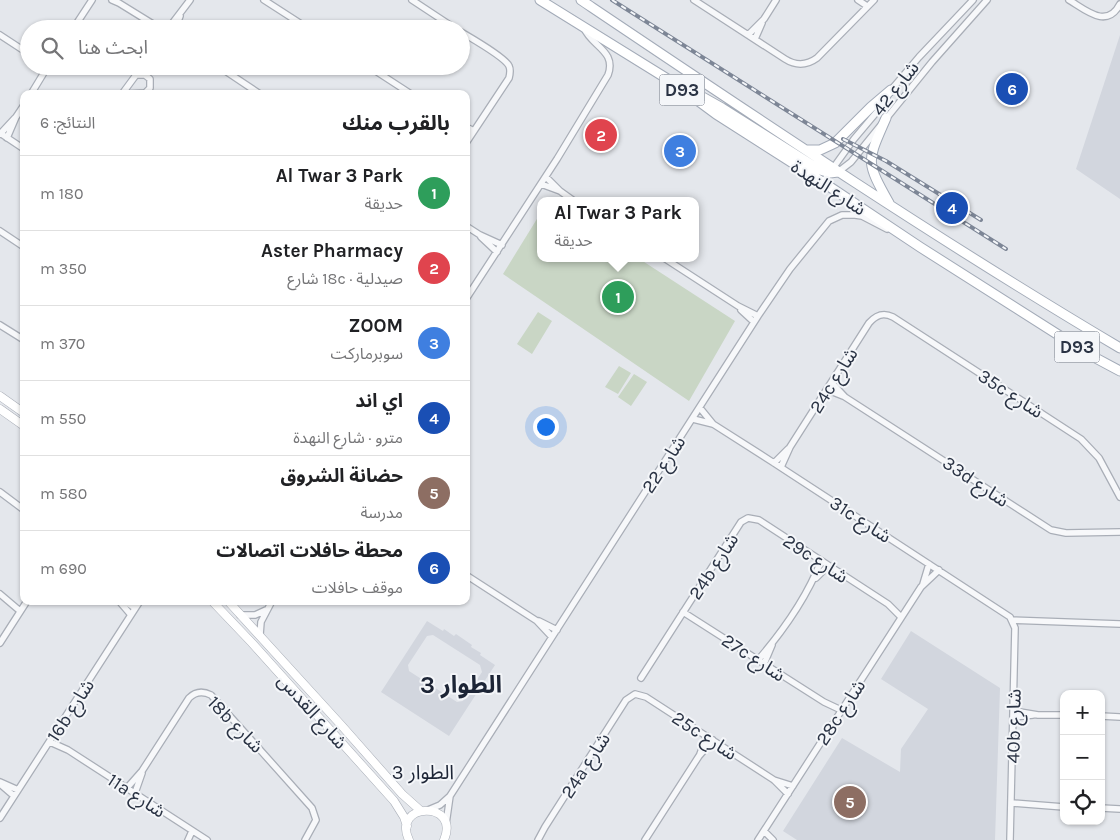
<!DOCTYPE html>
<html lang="ar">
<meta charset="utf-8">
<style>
body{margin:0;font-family:Karla,"Noto Sans Arabic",sans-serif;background:#f6f6f6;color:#202124;direction:rtl}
.controls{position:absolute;right:15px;bottom:15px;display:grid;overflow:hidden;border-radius:10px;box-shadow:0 1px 4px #0004}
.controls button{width:45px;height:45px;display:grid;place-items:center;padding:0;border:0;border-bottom:1px solid #e0e0e0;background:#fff;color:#202124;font:25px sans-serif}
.you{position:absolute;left:545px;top:426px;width:18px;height:18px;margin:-12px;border:4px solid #fff;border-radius:50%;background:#1a73e8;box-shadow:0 0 0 8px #1a73e833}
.badge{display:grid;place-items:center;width:32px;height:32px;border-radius:50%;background:#111827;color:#fff;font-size:16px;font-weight:700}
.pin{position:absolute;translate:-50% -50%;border:2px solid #fff;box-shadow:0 1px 5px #0006}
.popup{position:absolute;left:537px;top:197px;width:162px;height:65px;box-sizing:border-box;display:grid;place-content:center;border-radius:10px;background:#fff;filter:drop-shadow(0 1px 4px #0005);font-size:16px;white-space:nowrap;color:#757577}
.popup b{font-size:19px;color:#202124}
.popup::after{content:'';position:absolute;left:50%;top:100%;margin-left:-10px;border:10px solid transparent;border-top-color:#fff}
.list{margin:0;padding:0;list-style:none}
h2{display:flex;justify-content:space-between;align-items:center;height:65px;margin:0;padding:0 20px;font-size:21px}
h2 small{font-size:16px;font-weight:400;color:#757577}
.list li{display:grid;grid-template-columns:32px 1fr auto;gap:15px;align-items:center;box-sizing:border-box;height:75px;padding:0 20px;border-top:1px solid #e0e0e0}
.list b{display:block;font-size:19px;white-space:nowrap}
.list p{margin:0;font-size:16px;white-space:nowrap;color:#757577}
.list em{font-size:16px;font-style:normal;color:#757577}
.icon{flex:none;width:28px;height:28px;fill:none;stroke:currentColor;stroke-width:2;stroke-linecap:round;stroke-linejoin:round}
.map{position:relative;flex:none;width:1120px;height:840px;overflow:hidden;direction:ltr}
.search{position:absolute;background:#fff;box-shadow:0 1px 4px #0004;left:20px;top:20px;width:450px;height:55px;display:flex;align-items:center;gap:12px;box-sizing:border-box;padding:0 18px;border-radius:28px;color:#757577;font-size:19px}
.panel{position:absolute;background:#fff;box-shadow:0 1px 4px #0004;left:20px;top:90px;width:450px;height:515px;border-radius:10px;direction:rtl}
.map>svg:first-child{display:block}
.built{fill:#d2d6de;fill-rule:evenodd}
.green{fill:#c9d6c5}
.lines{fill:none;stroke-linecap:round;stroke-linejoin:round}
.minor-casing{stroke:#a9aeb7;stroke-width:8}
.secondary-casing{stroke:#a9aeb7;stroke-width:9}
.primary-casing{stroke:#a3abb8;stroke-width:11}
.minor{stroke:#f7f8fa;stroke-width:5.5}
.secondary{stroke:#fff;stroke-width:8}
.primary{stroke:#fff;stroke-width:9}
.rail-casing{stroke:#7d8696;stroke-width:4}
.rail{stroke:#f4f6f9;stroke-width:2;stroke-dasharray:5.5;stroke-linecap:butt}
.labels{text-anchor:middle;stroke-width:4;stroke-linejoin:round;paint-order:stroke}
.shield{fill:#f4f6f9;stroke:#676e7b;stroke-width:1}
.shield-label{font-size:18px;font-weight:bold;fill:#2b3445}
.street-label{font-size:19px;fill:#2b3445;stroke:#f4f6f9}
.neighbourhood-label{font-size:20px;fill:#1d2536;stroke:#f4f6f9}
.district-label{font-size:24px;font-weight:bold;fill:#1d2536;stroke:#f4f6f9}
</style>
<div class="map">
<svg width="1120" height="840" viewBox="0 0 1120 840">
<rect width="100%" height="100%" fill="#e4e7ec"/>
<path class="built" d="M1120,35V199L1076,169Z
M427,621L443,631L444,629L454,636L456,634L472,645L471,647L481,653L480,655L495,665L449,736L381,692ZM433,635L480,665L482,672L463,701L457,702L409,671L408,665L427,636Z
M911,631L1000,688L995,840H797L783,831L842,738L900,772L901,749L928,709L881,679Z"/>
<path class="green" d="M540,214V258H638L735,321L689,401L503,274Z
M538,312L552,321L532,354L517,344Z
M619,366L631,373L618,394L605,387Z
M634,374L647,382L631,406L618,397Z"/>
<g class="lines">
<defs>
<path id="minor" d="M112,0L119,3L161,29
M264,0L309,29
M412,0L456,29
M694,0L785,59C796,66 806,66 817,58L874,0
M858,0L867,6
M1069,0C1087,11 1107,29 1120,4
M73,29L92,0
M168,29L190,0
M175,29L180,16
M461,32C471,38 505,57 509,66C511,70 510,74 509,78L466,143
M0,35L29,54
M748,35L764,19L776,0
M755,39L762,23
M218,66L260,94
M368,66L411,94
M31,94L48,66
M122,94L136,75H145L150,79V88L145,93L127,94
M466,127L474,131
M0,133L24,149
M0,134L15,118
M7,138L16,117L24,105
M838,172L851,162L932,62L987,0
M546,177L560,191
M823,182L854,139L881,107L891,90L919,57L973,0
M541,184L560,191L574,201
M466,226L480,235L502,245
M0,231L24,247
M481,237L497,252
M664,258L738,306L758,316
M466,299L557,159L608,75C617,51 591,46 584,28
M741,310L754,322
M0,325L24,340
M832,383L845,397L1051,530L1066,533L1120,532
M828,390L843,396
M700,408L713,424
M693,419L713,424L774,463L1010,617L1015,628L1010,840
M774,463L788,449
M781,467L790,447L869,323C876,315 883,312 893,317L1081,439L1099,458L1120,497
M0,492L24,510
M466,575L537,621L552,637
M816,578L828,566
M923,584L929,564
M0,594L20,611
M119,601L131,615
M124,601L135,608
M683,612L824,702L841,710
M240,615H255L266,610
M1012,620L1120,624
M539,621L557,630
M260,635L261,622L272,601
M0,643L27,601
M758,660C783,631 807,597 821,561
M764,664L772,645
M641,678L741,522L748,518L759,520L888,604L901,617
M1014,711L1038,715H1064
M1101,716L1120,717
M1014,717L1033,715
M50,742L68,750L207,840
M700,754L707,736
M774,780L793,786
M0,782L18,790
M0,784L14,796
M127,788L142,771L189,698C196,691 203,691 211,695L312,808L316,820L305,840
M135,793L142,773
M1012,803L1064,807
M1101,808L1120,809
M428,810L440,805L450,796L758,316L790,269L829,221L842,215H855L862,216L887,229
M0,818L140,601
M446,824L450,796
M764,831L773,840
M188,840L192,831
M538,840L545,827L626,700L635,694L646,697L774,780L788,794
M645,840L699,756L713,740
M758,840L921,587L939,570"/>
<path id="secondary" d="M0,396L24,413
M0,409L24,426
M212,601L252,643L394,801L404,817L407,826
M228,601L342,726L402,794L421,811
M409,840C391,802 461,800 444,840"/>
<path id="primary" d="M540,0L674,83L716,114L821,181L920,247L1090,355L1120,371
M581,0C758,119 936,239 1120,348
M690,90L722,108L820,170L830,173L838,172
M886,118C867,162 865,160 889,203
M806,150H820L835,143L871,107L891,90"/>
</defs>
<use href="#minor" class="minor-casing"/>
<use href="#secondary" class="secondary-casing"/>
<use href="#primary" class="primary-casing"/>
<use href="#minor" class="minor"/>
<use href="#secondary" class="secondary"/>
<use href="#primary" class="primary"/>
<defs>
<path id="rail" d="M612,0L1006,249
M843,139L886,161L981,220"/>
</defs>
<use href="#rail" class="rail-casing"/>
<use href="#rail" class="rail"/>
</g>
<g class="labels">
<g class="shield">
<rect x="659.5" y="74.5" width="45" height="31" rx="4"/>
<rect x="1054.5" y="331.5" width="45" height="31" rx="4"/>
</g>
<g class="shield-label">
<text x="682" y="96">D93</text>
<text x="1077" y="353">D93</text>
</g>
<g class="street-label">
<text transform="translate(895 88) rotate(-52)" y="7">شارع 42</text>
<text transform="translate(829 187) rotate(33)" y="7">شارع النهدة</text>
<text transform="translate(833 380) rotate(-58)" y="7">24c شارع</text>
<text transform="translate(1011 393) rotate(33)" y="7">35c شارع</text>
<text transform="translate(663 464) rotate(-57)" y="7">شارع 22</text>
<text transform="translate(976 481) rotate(34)" y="7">33d شارع</text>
<text transform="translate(861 519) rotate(33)" y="7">31c شارع</text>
<text transform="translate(816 558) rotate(33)" y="7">29c شارع</text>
<text transform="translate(713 566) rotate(-57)" y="7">24b شارع</text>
<text transform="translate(754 657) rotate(33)" y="7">27c شارع</text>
<text transform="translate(70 710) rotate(-57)" y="7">16b شارع</text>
<text transform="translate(313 711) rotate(48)" y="7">شارع القدس</text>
<text transform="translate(840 712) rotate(-57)" y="7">28c شارع</text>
<text transform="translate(236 724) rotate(46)" y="7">18b شارع</text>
<text transform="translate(1013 726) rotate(-89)" y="7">40b شارع</text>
<text transform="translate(705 735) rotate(33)" y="7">25c شارع</text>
<text transform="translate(585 765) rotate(-57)" y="7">24a شارع</text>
<text transform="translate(137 795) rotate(33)" y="7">11a شارع</text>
</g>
<g class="neighbourhood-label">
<text x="423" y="779">الطوار 3</text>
</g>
<g class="district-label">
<text x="461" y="693">الطوار 3</text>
</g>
</g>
</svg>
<div class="controls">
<button>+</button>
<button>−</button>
<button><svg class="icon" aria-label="locate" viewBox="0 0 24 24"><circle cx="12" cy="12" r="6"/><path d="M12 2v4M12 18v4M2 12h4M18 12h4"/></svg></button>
</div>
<div class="you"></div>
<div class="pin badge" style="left:618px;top:297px;background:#2e9e5b">1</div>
<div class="popup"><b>Al Twar 3 Park</b>حديقة</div>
<div class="pin badge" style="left:601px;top:135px;background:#e0444e">2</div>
<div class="pin badge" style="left:680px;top:151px;background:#3f7fe0">3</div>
<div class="pin badge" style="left:952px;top:208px;background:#1a4fb4">4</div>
<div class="pin badge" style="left:850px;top:802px;background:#8d6e63">5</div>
<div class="pin badge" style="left:1012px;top:89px;background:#1a4fb4">6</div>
<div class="search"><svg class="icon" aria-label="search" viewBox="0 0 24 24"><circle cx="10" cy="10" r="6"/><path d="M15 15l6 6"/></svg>ابحث هنا</div>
<section class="panel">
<h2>بالقرب منك<small>النتائج: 6</small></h2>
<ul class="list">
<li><span class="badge" style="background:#2e9e5b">1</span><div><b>Al Twar 3 Park</b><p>حديقة</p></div><em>180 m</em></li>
<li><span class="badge" style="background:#e0444e">2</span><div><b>Aster Pharmacy</b><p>صيدلية · 18c شارع</p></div><em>350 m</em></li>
<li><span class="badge" style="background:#3f7fe0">3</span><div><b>ZOOM</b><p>سوبرماركت</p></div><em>370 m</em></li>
<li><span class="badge" style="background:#1a4fb4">4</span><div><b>اي اند</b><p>مترو · شارع النهدة</p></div><em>550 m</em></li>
<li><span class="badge" style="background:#8d6e63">5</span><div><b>حضانة الشروق</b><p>مدرسة</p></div><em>580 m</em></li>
<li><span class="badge" style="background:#1a4fb4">6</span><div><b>محطة حافلات اتصالات</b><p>موقف حافلات</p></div><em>690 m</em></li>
</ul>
</section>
</div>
